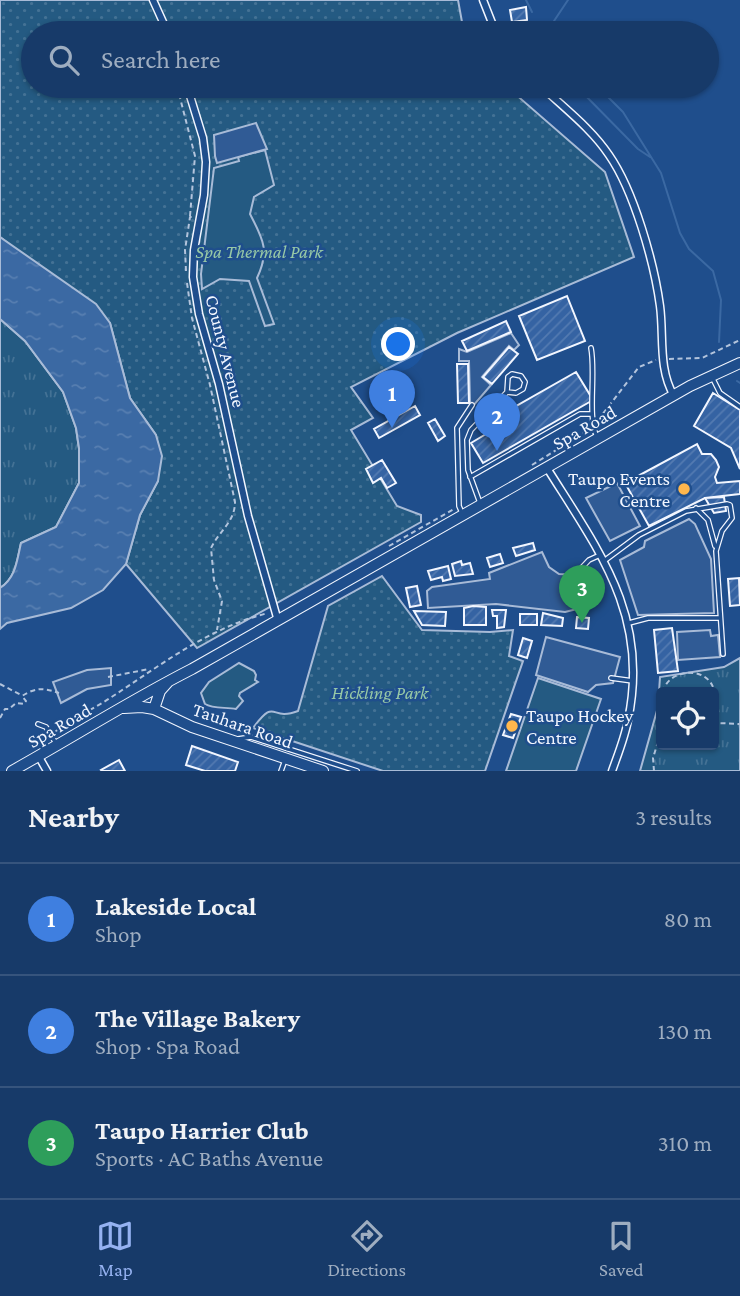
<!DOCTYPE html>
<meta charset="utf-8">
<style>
body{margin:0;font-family:"Crimson Pro",serif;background:#20416f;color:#f1f3f6}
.controls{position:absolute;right:21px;bottom:21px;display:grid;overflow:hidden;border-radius:7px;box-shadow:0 2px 5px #0004}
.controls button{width:63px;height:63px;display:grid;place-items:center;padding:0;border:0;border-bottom:2px solid #36547d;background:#173a69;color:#f1f3f6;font:35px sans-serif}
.you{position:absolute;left:399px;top:345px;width:24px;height:24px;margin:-18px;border:5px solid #fff;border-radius:50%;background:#1a73e8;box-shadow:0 0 0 10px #1a73e833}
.badge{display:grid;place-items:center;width:46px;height:46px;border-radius:50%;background:#95b2f1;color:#fff;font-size:23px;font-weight:700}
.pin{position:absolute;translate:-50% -58px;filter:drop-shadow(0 2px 4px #0008)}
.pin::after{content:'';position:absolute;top:37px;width:24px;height:21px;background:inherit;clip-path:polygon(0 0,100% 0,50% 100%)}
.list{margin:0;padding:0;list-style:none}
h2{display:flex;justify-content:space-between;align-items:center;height:91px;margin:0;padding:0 28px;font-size:30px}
h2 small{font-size:23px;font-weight:400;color:#9eadc0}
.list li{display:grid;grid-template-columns:46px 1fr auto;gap:21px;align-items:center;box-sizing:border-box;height:112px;padding:0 28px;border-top:2px solid #36547d}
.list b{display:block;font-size:26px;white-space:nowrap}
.list p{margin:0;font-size:23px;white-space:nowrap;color:#9eadc0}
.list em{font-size:23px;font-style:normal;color:#9eadc0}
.icon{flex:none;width:38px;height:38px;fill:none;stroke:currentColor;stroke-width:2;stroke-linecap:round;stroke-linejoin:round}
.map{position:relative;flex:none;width:740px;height:771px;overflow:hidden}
.search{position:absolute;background:#173a69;box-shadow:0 2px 5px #0004;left:21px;right:21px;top:21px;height:77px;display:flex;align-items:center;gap:18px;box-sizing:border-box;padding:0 24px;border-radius:38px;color:#9eadc0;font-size:26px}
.sheet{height:427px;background:#173a69}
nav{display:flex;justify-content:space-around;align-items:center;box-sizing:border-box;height:98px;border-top:2px solid #36547d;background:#173a69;font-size:19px;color:#9eadc0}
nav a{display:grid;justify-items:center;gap:4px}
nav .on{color:#95b2f1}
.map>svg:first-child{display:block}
.grass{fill:url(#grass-tufts);stroke:#a8bbd7;stroke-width:2;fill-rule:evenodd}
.park{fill:url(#park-dots);stroke:#a8bbd7;stroke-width:2}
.pitch{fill:#245a82;stroke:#a8bbd7;stroke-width:2}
.parking{fill:#305b95;stroke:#a8bbd7;stroke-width:2}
.water{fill:url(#water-ripples);stroke:#a8bbd7;stroke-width:2}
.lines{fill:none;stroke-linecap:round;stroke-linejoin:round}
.stream{stroke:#3b69a3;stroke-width:2}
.building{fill:url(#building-hatch);stroke:#f2f6ff;stroke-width:2}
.service-casing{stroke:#f2f6ff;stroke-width:6}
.minor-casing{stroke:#f2f6ff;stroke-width:9}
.secondary-casing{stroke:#f2f6ff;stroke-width:12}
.path{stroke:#b3c4dc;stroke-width:2;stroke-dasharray:5 3.5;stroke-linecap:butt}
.service{stroke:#1f4e8c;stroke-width:3.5}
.minor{stroke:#1f4e8c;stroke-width:6}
.secondary{stroke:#1f4e8c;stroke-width:10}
.poi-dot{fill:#ffb74d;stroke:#1f4e8c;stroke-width:2.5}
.labels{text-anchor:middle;stroke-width:5;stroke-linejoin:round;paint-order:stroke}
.park-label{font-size:19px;font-style:italic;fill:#97c8a6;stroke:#1f4e8c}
.street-label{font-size:19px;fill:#f2f6ff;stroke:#1f4e8c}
.poi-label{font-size:19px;fill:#f2f6ff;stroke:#1f4e8c;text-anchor:end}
</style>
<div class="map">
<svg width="740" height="771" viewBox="0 0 740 771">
<defs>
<pattern id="grass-tufts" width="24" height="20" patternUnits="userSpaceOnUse" patternTransform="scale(1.75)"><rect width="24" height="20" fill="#245a82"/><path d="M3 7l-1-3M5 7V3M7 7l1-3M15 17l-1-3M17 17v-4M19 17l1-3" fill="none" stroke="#447295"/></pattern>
<pattern id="park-dots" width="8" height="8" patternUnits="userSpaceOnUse" patternTransform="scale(1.75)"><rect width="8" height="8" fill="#245a82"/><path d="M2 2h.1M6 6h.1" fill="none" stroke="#447295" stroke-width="1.8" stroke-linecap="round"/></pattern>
<pattern id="water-ripples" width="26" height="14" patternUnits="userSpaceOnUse" patternTransform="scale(1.75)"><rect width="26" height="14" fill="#3b69a3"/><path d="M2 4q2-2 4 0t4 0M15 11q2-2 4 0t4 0" fill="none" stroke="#587fb1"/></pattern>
<pattern id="building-hatch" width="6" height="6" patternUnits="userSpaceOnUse" patternTransform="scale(1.75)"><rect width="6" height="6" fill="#3563a3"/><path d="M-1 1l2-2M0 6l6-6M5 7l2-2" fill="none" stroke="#537ab1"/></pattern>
</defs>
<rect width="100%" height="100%" fill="#1f4e8c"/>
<path class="grass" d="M0,319L25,341L63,392L76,428L79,449V483L56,527L21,543C17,560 16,578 0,588Z
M740,658V771H640L658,707L660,677L724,667ZM714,692V745H661V692Z"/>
<path class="park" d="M0,0H458L464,33H33V86H506L605,172L634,257L457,333L351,387L373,418L351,430L397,506L421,515V522L197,648L126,564L140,515L158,481L156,435L130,398L110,323L0,237Z
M382,576L422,630L490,632L513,630L509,656L523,661L485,771H383L253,728C277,696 269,722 298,711L328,606Z"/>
<path class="pitch" d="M265,150L274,185L254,197L250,214C263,239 270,251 257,278L274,324L265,326L249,281L220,279L202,289L201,274L214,168L239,161L238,157Z
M239,663L254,671L256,675L255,680L258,682L240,693L239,696L243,701L236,709C226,707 213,709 205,704L201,693L209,682Z
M538,678L601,699L576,771H506Z"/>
<path class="parking" d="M256,123L267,149L217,163L215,156L214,135Z
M511,333L519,345L514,350L509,346L482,377L491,385L473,406L470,402L469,361H459V349L467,352Z
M617,483L640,526L610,541L586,498Z
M689,519L695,524L711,559L714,613L638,615L620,560L644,547L645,541Z
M542,552L549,567L559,574L578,575L593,605L565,612L496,604L428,608L427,591L432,587L490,579L489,573Z
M710,630L711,636L718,635L720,657L678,660L677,632Z
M546,637L620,657L613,683L596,685L588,692L536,675Z
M111,668V685L87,689L61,703L53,682L87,670Z"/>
<path class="water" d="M0,237L96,304L110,323L130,398L156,435L162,456L158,481L140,515L126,564L103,590L71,608L7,623L0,629V588C16,578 17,560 21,543L56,527L79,483V448L76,428L63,392L25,341L0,319Z"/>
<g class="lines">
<path class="stream" d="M526,0L532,12
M534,22L538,33
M558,33L554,21L568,0
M576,86L638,149L650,157
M597,86L623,112L661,173L680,233L689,249L713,271L721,300L719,342
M737,381L740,383"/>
</g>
<path class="building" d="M526,7L527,20L512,22L510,10Z
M567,296L585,341L537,360L519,316Z
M506,321L511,332L467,351L462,341Z
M509,347L518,354L492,384L483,377Z
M457,364H468L469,403H458Z
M576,372L593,400L483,463L471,443L491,431L486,423Z
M713,393L740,410V469L731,448L694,426Z
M415,406L420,415L379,438L374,429Z
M435,419L445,436L438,441L428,423Z
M697,444L702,454H711L716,460L719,467L715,477L717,483L740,481V494L705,498L649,526L625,483Z
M382,460L396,483L387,488L381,478L373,483L366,469Z
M724,497L726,511L714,513L705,498Z
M533,543L535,550L516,556L513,548Z
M500,554L503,563L490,567L487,558Z
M461,561L462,565L470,563L473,574L455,576L452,564Z
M448,566L451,579L443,581L442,577L431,580L428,571Z
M739,578L740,605L730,606L728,579Z
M417,586L421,605L410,607L406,588Z
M473,606L486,607V625H464V608Z
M492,610H506L504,627L497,628V616H493Z
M414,611L446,612L445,626L422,625Z
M543,613L563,618L562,626L541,625Z
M520,614H537V625H520Z
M577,617L589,618L588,629L576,628Z
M672,628L678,671L658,673L654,630Z
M523,638L532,641L527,658L518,655Z
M511,714L521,717L513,738L503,735Z
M192,746L238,762L235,771H205L186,765Z
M119,760L125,771H102L101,770Z"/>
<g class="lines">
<defs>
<path id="service" d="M591,348C596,374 587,417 597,437
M713,379L720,393L740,407
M470,477L580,414H592
M480,503L468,470L467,440L471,430L507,392L508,377L512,374L521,376L525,382L523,389L516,393L507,392
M696,508L708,520L715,546
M462,513L459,506L457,428L472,405
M604,561L639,535L686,511L727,504L730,505L732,518L722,531L716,551L723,654
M574,576L589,560L600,555
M629,623L648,618H720
M611,678L633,681
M38,724L46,727L57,745
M238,739L251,737L357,771
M281,771L285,760"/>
<path id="minor" d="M153,0L168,33
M483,0L496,33
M187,86L203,138L206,162L204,195L194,250L193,277L199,314L219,384L248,516L278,621
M541,86C564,108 591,128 609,155C634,191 654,262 660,306C664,336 658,369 674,396
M547,468C599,551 650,616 628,720C625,737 618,754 612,771
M39,757L47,771"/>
<path id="secondary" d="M124,708L142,707L154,709L192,727L323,771
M154,709L160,691L168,682
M12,771C73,737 131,700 192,669L690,386L740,363"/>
</defs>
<use href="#service" class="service-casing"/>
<use href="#minor" class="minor-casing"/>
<use href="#secondary" class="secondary-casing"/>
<path class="path" d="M177,86L195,156L190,216
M186,271L185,250L190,217H193
M187,283L192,318L210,385L235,502C235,522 219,531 211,548L214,580L222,601L217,630
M669,359L702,358L740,340
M598,420L639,367L656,360
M532,465L590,429
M389,546L454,509
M108,677L149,669
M0,684L21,695
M663,692C668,665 722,664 714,705
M0,718L5,709H9L16,703L24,704L26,701L22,696C36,687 44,688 59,693
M714,719L717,723L740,724
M54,733C70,719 92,710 110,698C161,665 208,628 268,613
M654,771L653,758L661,732"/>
<use href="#service" class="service"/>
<use href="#minor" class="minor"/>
<use href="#secondary" class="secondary"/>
</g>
<g class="poi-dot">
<circle cx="684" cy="489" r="7"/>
<circle cx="512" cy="726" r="7"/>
</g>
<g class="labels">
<g class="park-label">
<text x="259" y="258">Spa Thermal Park</text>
<text x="380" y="699">Hickling Park</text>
</g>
<g class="street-label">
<text transform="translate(226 351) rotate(76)" y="7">County Avenue</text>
<text transform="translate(584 427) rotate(-30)" y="7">Spa Road</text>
<text transform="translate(59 725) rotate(-30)" y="7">Spa Road</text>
<text transform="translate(243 725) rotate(19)" y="7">Tauhara Road</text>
</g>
<g class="poi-label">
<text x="670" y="485">Taupo Events<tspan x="670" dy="22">Centre</tspan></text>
<text x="526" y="722" text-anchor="start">Taupo Hockey<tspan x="526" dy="22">Centre</tspan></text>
</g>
</g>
</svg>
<div class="controls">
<button><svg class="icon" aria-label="locate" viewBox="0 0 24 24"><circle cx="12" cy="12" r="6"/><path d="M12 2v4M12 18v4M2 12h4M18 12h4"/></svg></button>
</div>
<div class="you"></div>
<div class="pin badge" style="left:392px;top:428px;background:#3f7fe0">1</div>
<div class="pin badge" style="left:497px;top:451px;background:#3f7fe0">2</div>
<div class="pin badge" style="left:582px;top:623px;background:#2e9e5b">3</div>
<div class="search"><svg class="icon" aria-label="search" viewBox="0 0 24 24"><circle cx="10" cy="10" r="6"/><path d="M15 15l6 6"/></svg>Search here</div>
</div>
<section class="sheet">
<h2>Nearby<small>3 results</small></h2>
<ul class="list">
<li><span class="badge" style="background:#3f7fe0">1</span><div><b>Lakeside Local</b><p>Shop</p></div><em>80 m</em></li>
<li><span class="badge" style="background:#3f7fe0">2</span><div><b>The Village Bakery</b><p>Shop · Spa Road</p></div><em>130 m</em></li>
<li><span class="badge" style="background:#2e9e5b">3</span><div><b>Taupo Harrier Club</b><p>Sports · AC Baths Avenue</p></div><em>310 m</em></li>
</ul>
</section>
<nav>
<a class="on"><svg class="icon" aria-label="map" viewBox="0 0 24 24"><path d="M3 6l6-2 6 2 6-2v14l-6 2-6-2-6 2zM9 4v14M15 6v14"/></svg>Map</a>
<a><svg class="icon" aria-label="directions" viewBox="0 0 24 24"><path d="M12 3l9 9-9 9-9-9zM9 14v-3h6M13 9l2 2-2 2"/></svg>Directions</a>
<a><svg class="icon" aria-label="saved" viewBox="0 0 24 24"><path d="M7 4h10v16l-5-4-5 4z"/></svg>Saved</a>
</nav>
